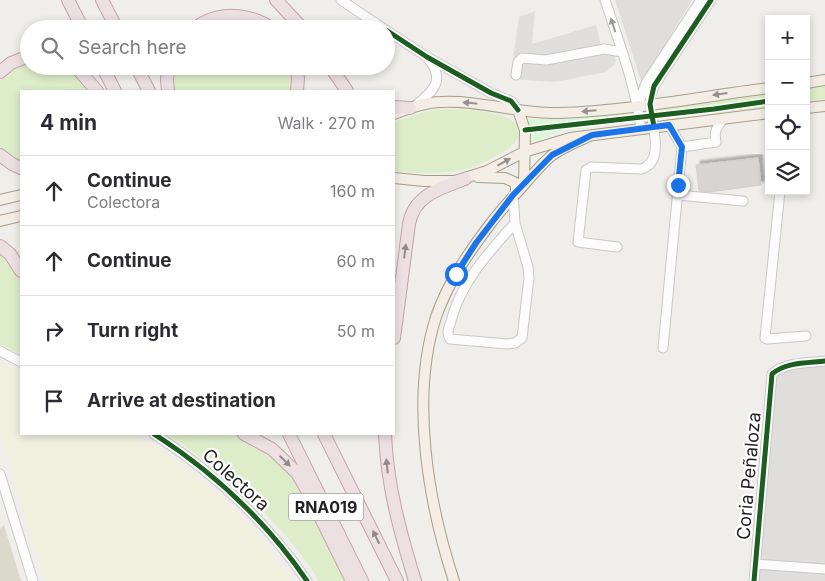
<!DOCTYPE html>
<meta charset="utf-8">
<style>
body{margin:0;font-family:Inter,sans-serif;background:#f7f7f7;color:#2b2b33}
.controls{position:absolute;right:15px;top:15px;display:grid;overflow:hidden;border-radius:0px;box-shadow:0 2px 8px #0003}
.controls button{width:45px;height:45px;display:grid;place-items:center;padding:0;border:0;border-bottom:1px solid #e1e1e2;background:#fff;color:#2b2b33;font:25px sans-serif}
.stop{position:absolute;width:15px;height:15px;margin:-11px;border:4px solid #1a73e8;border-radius:50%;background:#fff}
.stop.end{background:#1a73e8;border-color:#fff;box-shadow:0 1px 5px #0008}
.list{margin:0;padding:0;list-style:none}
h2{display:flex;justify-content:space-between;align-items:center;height:65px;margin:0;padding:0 20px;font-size:21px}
h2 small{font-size:16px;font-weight:400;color:#7c7c81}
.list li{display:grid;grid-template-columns:32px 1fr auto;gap:15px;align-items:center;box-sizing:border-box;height:70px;padding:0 20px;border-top:1px solid #e1e1e2}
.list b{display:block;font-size:19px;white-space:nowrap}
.list p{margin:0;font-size:16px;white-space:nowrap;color:#7c7c81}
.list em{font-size:16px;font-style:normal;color:#7c7c81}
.icon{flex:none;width:28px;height:28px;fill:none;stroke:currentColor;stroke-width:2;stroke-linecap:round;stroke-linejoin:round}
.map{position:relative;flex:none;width:825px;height:581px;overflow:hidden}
.search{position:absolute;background:#fff;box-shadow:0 2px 8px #0003;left:20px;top:20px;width:375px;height:55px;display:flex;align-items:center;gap:12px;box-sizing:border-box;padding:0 18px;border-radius:28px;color:#7c7c81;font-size:19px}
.panel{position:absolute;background:#fff;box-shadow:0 2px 8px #0003;left:20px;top:90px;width:375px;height:345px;border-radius:0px}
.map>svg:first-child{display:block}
.residential{fill:#dfdedc}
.construction{fill:#dad9cc}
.farmland{fill:#eff0de}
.grass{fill:#ddedc9}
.park{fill:#d9f6d9}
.parking{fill:#e0dfde}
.building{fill:#d7d4d1;stroke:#d3d0cc;filter:url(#shadow)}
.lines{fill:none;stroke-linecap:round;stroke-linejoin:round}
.minor-casing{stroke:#c9c8c7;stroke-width:11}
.major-casing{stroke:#a79c86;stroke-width:12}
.highway-casing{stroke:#c6a1ac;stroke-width:14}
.minor{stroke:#fdfcfc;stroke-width:9}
.major{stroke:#f3ede6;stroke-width:10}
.highway{stroke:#ece0e2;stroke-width:12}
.cycleway-casing{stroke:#fff;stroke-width:8}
.cycleway{stroke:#1b5e20;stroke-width:5}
.oneway{fill:#9a9a9a}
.oneway2{fill:#95928e}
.oneway3{fill:#918a8c}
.route{stroke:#1a73e8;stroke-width:6}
.labels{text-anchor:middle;stroke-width:4.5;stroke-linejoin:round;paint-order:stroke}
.shield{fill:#fff;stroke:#646464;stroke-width:1}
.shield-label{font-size:16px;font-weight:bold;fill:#222}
.street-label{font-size:18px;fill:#222;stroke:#fff}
</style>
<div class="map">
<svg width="825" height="581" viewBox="0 0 825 581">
<defs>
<filter id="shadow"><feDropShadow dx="4" dy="-4" stdDeviation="1" flood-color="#0004"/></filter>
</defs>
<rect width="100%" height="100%" fill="#f0eeeb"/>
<path class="residential" d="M615,0H692L642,84Z
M825,362V581H750L769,370Z"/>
<path class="construction" d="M4,525L21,581H0V529Z"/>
<path class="farmland" d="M0,363L14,367L21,371V434H134L169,455L223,497L267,545L291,581H45L0,434Z"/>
<path class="grass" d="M235,22L251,25L260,29H207L220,24Z
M29,63V66H63L77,76L90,91H21V162L11,156L0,146V81L10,71Z
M176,66H289L290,91H175L174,79Z
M825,86V99L806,101V89Z
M769,94V106L714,114L702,111L669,117L663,114L659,108Z
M445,109C465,110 496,110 513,121C540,139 482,164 470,168C445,175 420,174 394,171V122L423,112Z
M0,253L7,259L21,282V355L0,344Z
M166,434C188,434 211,431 233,434C255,436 286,470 299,486L345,581H319C283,522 223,471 166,434Z"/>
<path class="park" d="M629,113L627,120L623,123L561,131L529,143L530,129L527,119L571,118Z"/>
<path class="parking" d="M535,11L532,44L596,25L602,49L612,51L616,60L615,64L606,72L555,82L510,79L519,17Z"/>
<path class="building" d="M758,158L761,185L710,192L699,191L696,165Z"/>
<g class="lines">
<defs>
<path id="minor" d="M341,0L384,29
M605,0C619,42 635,84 641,129
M386,30L427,57L491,93L511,101L518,110
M516,75L518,62L522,58L546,60L604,49L622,52
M638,105L646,83L701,0
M415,106C432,92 446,81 429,60
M669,125L682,147
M780,191L765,338L767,339L806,336
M513,195L515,223C489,252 461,282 451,321C449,327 446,333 450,339L507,344L515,343L522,338L529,278L528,267L515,223
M677,195L743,201
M617,247L578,242L586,170L591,167L641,169C667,162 650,120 650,102C650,96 652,91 654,86L711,0
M663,348L682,147L716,142C714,132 716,128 723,119
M0,351L21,362
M154,434C215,473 266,521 307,581
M0,474L33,581
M755,564L825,569
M754,581L772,374C785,362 808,363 825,361"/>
<path id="major" d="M806,83L825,80
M806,108L825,106
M518,110L525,130L524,184
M394,114C409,108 425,102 441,102C480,100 519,114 558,113C628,111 699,97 769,88
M478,177L505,178L516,183V192
M394,178L424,181H455L487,171L524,152L570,138L769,113
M0,200L21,195
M0,221L21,216
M454,581C428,502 410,398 436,317C448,282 469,252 491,223C503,207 515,195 528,180C535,172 543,163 551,156C563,147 578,141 592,135"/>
<path id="highway" d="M68,0L83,29
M102,0L117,29
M276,0L303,29
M194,29C217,11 249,12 272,29
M75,66L97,91
M102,66L115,91
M136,66L149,91
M296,66L298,78L297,91
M330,66L347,91
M0,72L11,63L29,56
M168,91L167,79L169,66
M394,107L410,108
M0,155L12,164L21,168
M0,246L10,254L21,271
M394,338L409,224C414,195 441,188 465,179
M244,434L272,449L297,473L307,490L352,581
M289,434L362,581
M324,434L397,581
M385,434C387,485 400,532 415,581"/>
</defs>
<use href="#minor" class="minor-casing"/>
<use href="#major" class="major-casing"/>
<use href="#highway" class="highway-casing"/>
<use href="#minor" class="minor"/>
<use href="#major" class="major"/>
<use href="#highway" class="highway"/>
<defs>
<path id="cycleway" d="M386,30L427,57L491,93L511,101L518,110
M654,127L650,104L654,86L711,0
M525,130L714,109L769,101
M154,434C215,473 266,521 307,581
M754,581L772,374C785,362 808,363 825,361"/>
</defs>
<use href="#cycleway" class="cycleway-casing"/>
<use href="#cycleway" class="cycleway"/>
</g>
<defs><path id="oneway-solid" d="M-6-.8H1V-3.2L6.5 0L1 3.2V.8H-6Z" transform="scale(1.25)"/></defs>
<use class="oneway" href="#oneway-solid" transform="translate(613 25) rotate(-108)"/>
<g class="oneway2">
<use href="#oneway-solid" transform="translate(720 94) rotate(172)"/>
<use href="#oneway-solid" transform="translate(470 103) rotate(-174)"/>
<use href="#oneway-solid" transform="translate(589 111) rotate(175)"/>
<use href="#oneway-solid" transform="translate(504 162) rotate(-29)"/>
</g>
<g class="oneway3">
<use href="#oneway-solid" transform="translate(405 251) rotate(-83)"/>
<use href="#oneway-solid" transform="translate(285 461) rotate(44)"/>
<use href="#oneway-solid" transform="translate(387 466) rotate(-96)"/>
<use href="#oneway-solid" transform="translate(376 537) rotate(-116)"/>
</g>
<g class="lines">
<path class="route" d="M456,274L476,243L513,195L552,155L592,135L669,125L682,147L678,185"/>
</g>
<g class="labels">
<rect class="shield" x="288.5" y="493.5" width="75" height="27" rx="4"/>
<g class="shield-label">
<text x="326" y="513">RNA019</text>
</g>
<g class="street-label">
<text transform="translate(749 476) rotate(-85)" y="6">Coria Peñaloza</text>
<text transform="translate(236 480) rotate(42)" y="6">Colectora</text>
</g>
</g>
</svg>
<div class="controls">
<button>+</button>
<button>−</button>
<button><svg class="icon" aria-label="locate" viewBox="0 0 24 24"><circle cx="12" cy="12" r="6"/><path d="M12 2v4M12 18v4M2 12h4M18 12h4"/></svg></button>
<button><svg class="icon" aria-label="layers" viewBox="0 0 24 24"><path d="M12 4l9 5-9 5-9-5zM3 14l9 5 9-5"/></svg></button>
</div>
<div class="stop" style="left:456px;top:274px"></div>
<div class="stop end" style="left:678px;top:185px"></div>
<div class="search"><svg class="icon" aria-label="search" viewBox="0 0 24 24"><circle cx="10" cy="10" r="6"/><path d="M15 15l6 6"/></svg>Search here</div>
<section class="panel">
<h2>4 min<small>Walk · 270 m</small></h2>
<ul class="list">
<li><svg class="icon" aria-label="ahead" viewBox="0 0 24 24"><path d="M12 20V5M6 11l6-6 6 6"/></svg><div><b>Continue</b><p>Colectora</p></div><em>160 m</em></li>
<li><svg class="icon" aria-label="ahead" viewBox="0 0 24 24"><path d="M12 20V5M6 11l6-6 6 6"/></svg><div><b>Continue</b></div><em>60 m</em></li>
<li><svg class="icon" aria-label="right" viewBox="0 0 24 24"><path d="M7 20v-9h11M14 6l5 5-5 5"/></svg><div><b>Turn right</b></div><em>50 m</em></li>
<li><svg class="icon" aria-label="arrive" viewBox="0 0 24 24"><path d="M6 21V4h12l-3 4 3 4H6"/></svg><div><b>Arrive at destination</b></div></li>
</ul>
</section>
</div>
